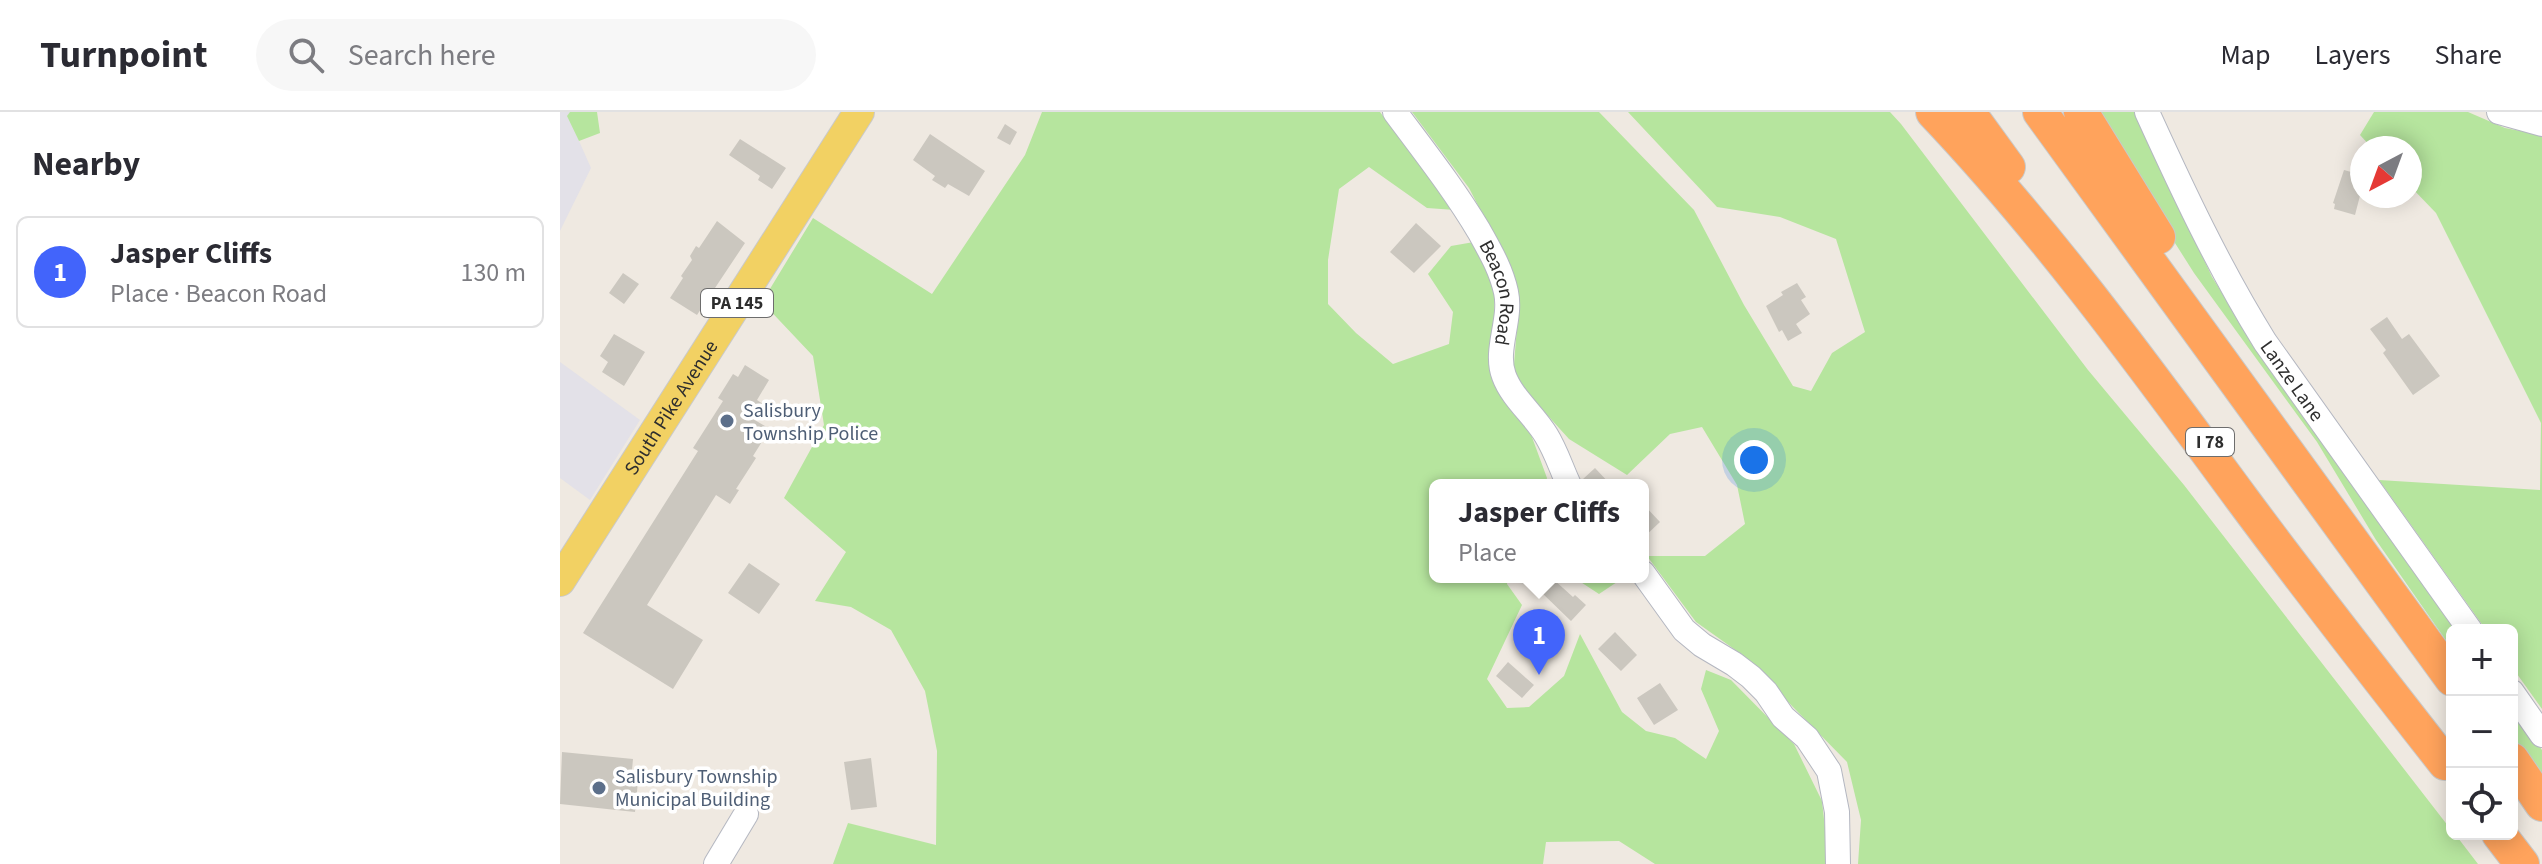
<!DOCTYPE html>
<meta charset="utf-8">
<style>
body{margin:0;font-family:"Source Sans 3",sans-serif;background:#f7f7f7;color:#2b2b33}
.controls{position:absolute;right:24px;bottom:24px;display:grid;overflow:hidden;border-radius:12px;box-shadow:0 4px 20px #0003}
.controls button{width:72px;height:72px;display:grid;place-items:center;padding:0;border:0;border-bottom:2px solid #e1e1e2;background:#fff;color:#2b2b33;font:40px sans-serif}
.compass{position:absolute;left:1790px;top:24px;width:72px;height:72px;border-radius:50%;background:#fff;box-shadow:0 4px 20px #0003;rotate:221deg}
.you{position:absolute;left:1194px;top:348px;width:28px;height:28px;margin:-20px;border:6px solid #fff;border-radius:50%;background:#1a73e8;box-shadow:0 0 0 12px #1a73e833}
.badge{display:grid;place-items:center;width:52px;height:52px;border-radius:50%;background:#4264fb;color:#fff;font-size:26px;font-weight:700}
.pin{position:absolute;translate:-50% -66px;filter:drop-shadow(0 2px 4px #0008)}
.pin::after{content:'';position:absolute;top:42px;width:28px;height:24px;background:inherit;clip-path:polygon(0 0,100% 0,50% 100%)}
.popup{position:absolute;left:869px;top:367px;width:220px;height:104px;box-sizing:border-box;display:grid;place-content:center;border-radius:12px;background:#fff;filter:drop-shadow(0 2px 6px #0005);font-size:26px;white-space:nowrap;color:#7c7c81}
.popup b{font-size:30px;color:#2b2b33}
.popup::after{content:'';position:absolute;left:50%;top:100%;margin-left:-16px;border:16px solid transparent;border-top-color:#fff}
.list{margin:0;padding:0;list-style:none}
h2{display:flex;justify-content:space-between;align-items:center;height:104px;margin:0;padding:0 32px;font-size:34px}
h2 small{font-size:26px;font-weight:400;color:#7c7c81}
.list li{display:grid;grid-template-columns:52px 1fr auto;gap:24px;align-items:center;box-sizing:border-box;height:112px;margin:0 16px 16px;padding:0 16px;border:2px solid #e1e1e2;border-radius:12px}
.list b{display:block;font-size:30px;white-space:nowrap}
.list p{margin:0;font-size:26px;white-space:nowrap;color:#7c7c81}
.list em{font-size:26px;font-style:normal;color:#7c7c81}
.icon{flex:none;width:44px;height:44px;fill:none;stroke:currentColor;stroke-width:2;stroke-linecap:round;stroke-linejoin:round}
.map{position:relative;flex:none;width:1982px;height:752px;overflow:hidden}
header{display:flex;align-items:center;gap:48px;box-sizing:border-box;height:112px;padding:0 40px;background:#fff;border-bottom:2px solid #e1e1e2}
header strong{font-size:38px}
nav{display:flex;gap:44px;margin-inline-start:auto;font-size:28px}
.search{width:560px;height:72px;background:#f7f7f7;display:flex;align-items:center;gap:20px;box-sizing:border-box;padding:0 28px;border-radius:44px;color:#7c7c81;font-size:30px}
main{display:flex}
aside{flex:1;background:#fff}
.map>svg:first-child{display:block}
.industrial{fill:#e3e1e8}
.green{fill:#b6e59e}
.building{fill:#cbc7bf}
.lines{fill:none;stroke-linecap:round;stroke-linejoin:round}
.minor-casing{stroke:#b4b7c1;stroke-width:26}
.major-casing{stroke:#c9c9c9;stroke-width:32}
.highway-casing{stroke:#c9c9c9;stroke-width:36}
.minor{stroke:#fff;stroke-width:24}
.major{stroke:#f2d163;stroke-width:30}
.highway{stroke:#ffa35c;stroke-width:34}
.service-dot{fill:#5c6f8a;stroke:#fff;stroke-width:3}
.labels{text-anchor:middle;stroke-width:7;stroke-linejoin:round;paint-order:stroke}
.shield{fill:#fff;stroke:#6d6d6d;stroke-width:2}
.shield-label{font-size:18px;font-weight:bold;fill:#2e2e2e}
.street-label{font-size:20px;fill:#2e2e2e;stroke:#fff}
.service-label{font-size:20px;fill:#4e5e75;stroke:#fff;text-anchor:start}
</style>
<header>
<strong>Turnpoint</strong>
<div class="search"><svg class="icon" aria-label="search" viewBox="0 0 24 24"><circle cx="10" cy="10" r="6"/><path d="M15 15l6 6"/></svg>Search here</div>
<nav><a>Map</a><a>Layers</a><a>Share</a></nav>
</header>
<main>
<aside>
<h2>Nearby<small></small></h2>
<ul class="list">
<li><span class="badge">1</span><div><b>Jasper Cliffs</b><p>Place · Beacon Road</p></div><em>130 m</em></li>
</ul>
</aside>
<div class="map">
<svg width="1982" height="752" viewBox="0 0 1982 752">
<rect width="100%" height="100%" fill="#efe9e1"/>
<path class="industrial" d="M0,0H10L8,4L31,56L0,119Z
M0,250L80,308L30,388L0,366Z"/>
<path class="green" d="M10,0H37L40,21L19,29L7,4Z
M482,0H820L895,98L867,96L809,55L779,77L768,148V192L796,221L833,252L889,232L893,200L868,162L891,134L914,130L935,169L934,208L929,254L969,317L987,366L985,373H875V465H948L947,472L962,493L927,567L947,596L969,595L1004,564L1020,522L1062,600L1086,619L1115,626L1146,647L1159,619L1141,577L1146,558L1171,568L1234,632L1262,689L1269,752H1095L1059,729L986,730L983,752H273L288,711L376,733L377,639L365,579L331,518L291,495L255,489L286,440L224,386L264,313L253,244L202,190L253,106L372,182L465,43Z
M852,0H1039L1134,98L1184,193L1233,274L1251,279L1272,241L1305,220L1276,127L1220,105L1157,95L1068,0H1330L1341,12L1528,258L1624,373L1892,719V722H1895L1918,752H1298L1301,708L1287,650L1181,542L1136,510L1087,444H1145L1185,412L1177,373L1142,315L1110,322L1067,363L1009,327L953,265L958,202L955,165L909,76Z
M1532,0H1576L1652,165L1683,214L1899,518H1892V537L1816,428L1757,330L1634,161Z
M1814,0H1908L1945,16L1982,23V597L1952,555V518H1926L1819,368L1980,378L1981,311L1876,101L1850,74V36H1812L1800,23Z
M1013,465H1058L1060,468L1039,482Z
M1952,595L1982,638V665L1952,623Z"/>
<path class="building" d="M445,12L457,20L450,33L437,26Z
M370,22L425,59L409,84L388,72L385,76L372,68L375,64L353,48Z
M180,27L226,56L212,77L198,68L200,64L169,43Z
M1784,58L1802,63V76L1795,103L1774,97L1775,92L1773,91Z
M157,109L185,131L137,203L110,186L123,166L121,164L132,148L130,144L136,134L139,136Z
M856,111L881,134L854,161L830,140Z
M63,161L79,172L64,192L49,181Z
M1237,171L1246,185L1241,188L1250,202L1236,212L1242,221L1228,229L1222,218L1219,220L1206,194L1223,183L1221,180Z
M1827,205L1842,227L1849,222L1880,264L1853,283L1823,241L1826,238L1810,217Z
M54,222L85,240L64,274L42,260L48,250L40,244Z
M185,253L209,268L197,288L203,292L193,307L210,317L193,344L196,346L176,377L179,378L170,392L156,383L87,493L143,528L113,577L23,521L138,339L133,336L163,289L158,286L173,262L178,265Z
M1035,356L1051,373H1024L1023,367Z
M1083,392L1100,410L1083,426Z
M189,451L220,472L199,502L168,481Z
M993,467L1013,485L1015,483L1026,493L1011,509L981,480Z
M1055,520L1077,543L1061,559L1038,537Z
M948,550L974,573L962,586L936,564Z
M1100,571L1118,598L1094,613L1077,586Z
M2,640L73,647L72,658L79,659L75,700L0,692Z
M311,646L317,695L291,698L284,650Z"/>
<g class="lines">
<defs>
<g id="minor">
<path id="s1" d="M835,0C864,39 894,77 919,119C930,139 941,157 946,180C952,208 934,238 944,264C952,286 974,303 986,323C996,339 1001,356 1009,373"/>
<path id="s2" d="M1587,0C1623,79 1659,156 1705,230L1910,518"/>
<path d="M1939,0L1982,12"/>
<path d="M1083,461L1124,518L1142,533L1174,552L1191,565L1206,580L1223,605L1247,626L1269,659L1277,700L1278,752"/>
<path d="M1952,580L1982,623"/>
<path d="M156,752L186,702"/>
</g>
<g id="major">
<path id="s3" d="M0,469L299,0"/>
</g>
<path id="highway" d="M1373,0C1487,120 1584,254 1682,387C1748,476 1816,563 1885,651
M1408,0L1448,55
M1480,0L1892,567
M1521,0L1598,125
M1952,648L1982,692
M1939,722L1962,752"/>
</defs>
<use href="#minor" class="minor-casing"/>
<use href="#major" class="major-casing"/>
<use href="#highway" class="highway-casing"/>
<use href="#minor" class="minor"/>
<use href="#major" class="major"/>
<use href="#highway" class="highway"/>
</g>
<g class="service-dot">
<circle cx="167" cy="309" r="8"/>
<circle cx="39" cy="676" r="8"/>
</g>
<g class="labels">
<g class="shield">
<rect x="141" y="177" width="72" height="28" rx="6"/>
<rect x="1626" y="316" width="48" height="28" rx="6"/>
</g>
<g class="shield-label">
<text x="177" y="197">PA 145</text>
<text x="1650" y="336">I 78</text>
</g>
<g class="street-label">
<text dy="7" stroke="none"><textPath href="#s1" startOffset="212">Beacon Road</textPath></text>
<text dy="7" stroke="none"><textPath href="#s2" startOffset="306">Lanze Lane</textPath></text>
<text dy="7" stroke="none"><textPath href="#s3" startOffset="206">South Pike Avenue</textPath></text>
</g>
<g class="service-label">
<text x="183" y="305">Salisbury<tspan x="183" dy="23">Township Police</tspan></text>
<text x="55" y="671">Salisbury Township<tspan x="55" dy="23">Municipal Building</tspan></text>
</g>
</g>
</svg>
<div class="controls">
<button>+</button>
<button>−</button>
<button><svg class="icon" aria-label="locate" viewBox="0 0 24 24"><circle cx="12" cy="12" r="6"/><path d="M12 2v4M12 18v4M2 12h4M18 12h4"/></svg></button>
</div>
<svg class="compass" viewBox="-18 -18 36 36"><path d="M0-13l5 13h-10z" fill="#e53935"/><path d="M0 13l5-13h-10z" fill="#7c7c81"/></svg>
<div class="you"></div>
<div class="pin badge" style="left:979px;top:563px">1</div>
<div class="popup"><b>Jasper Cliffs</b>Place</div>
</div>
</main>
